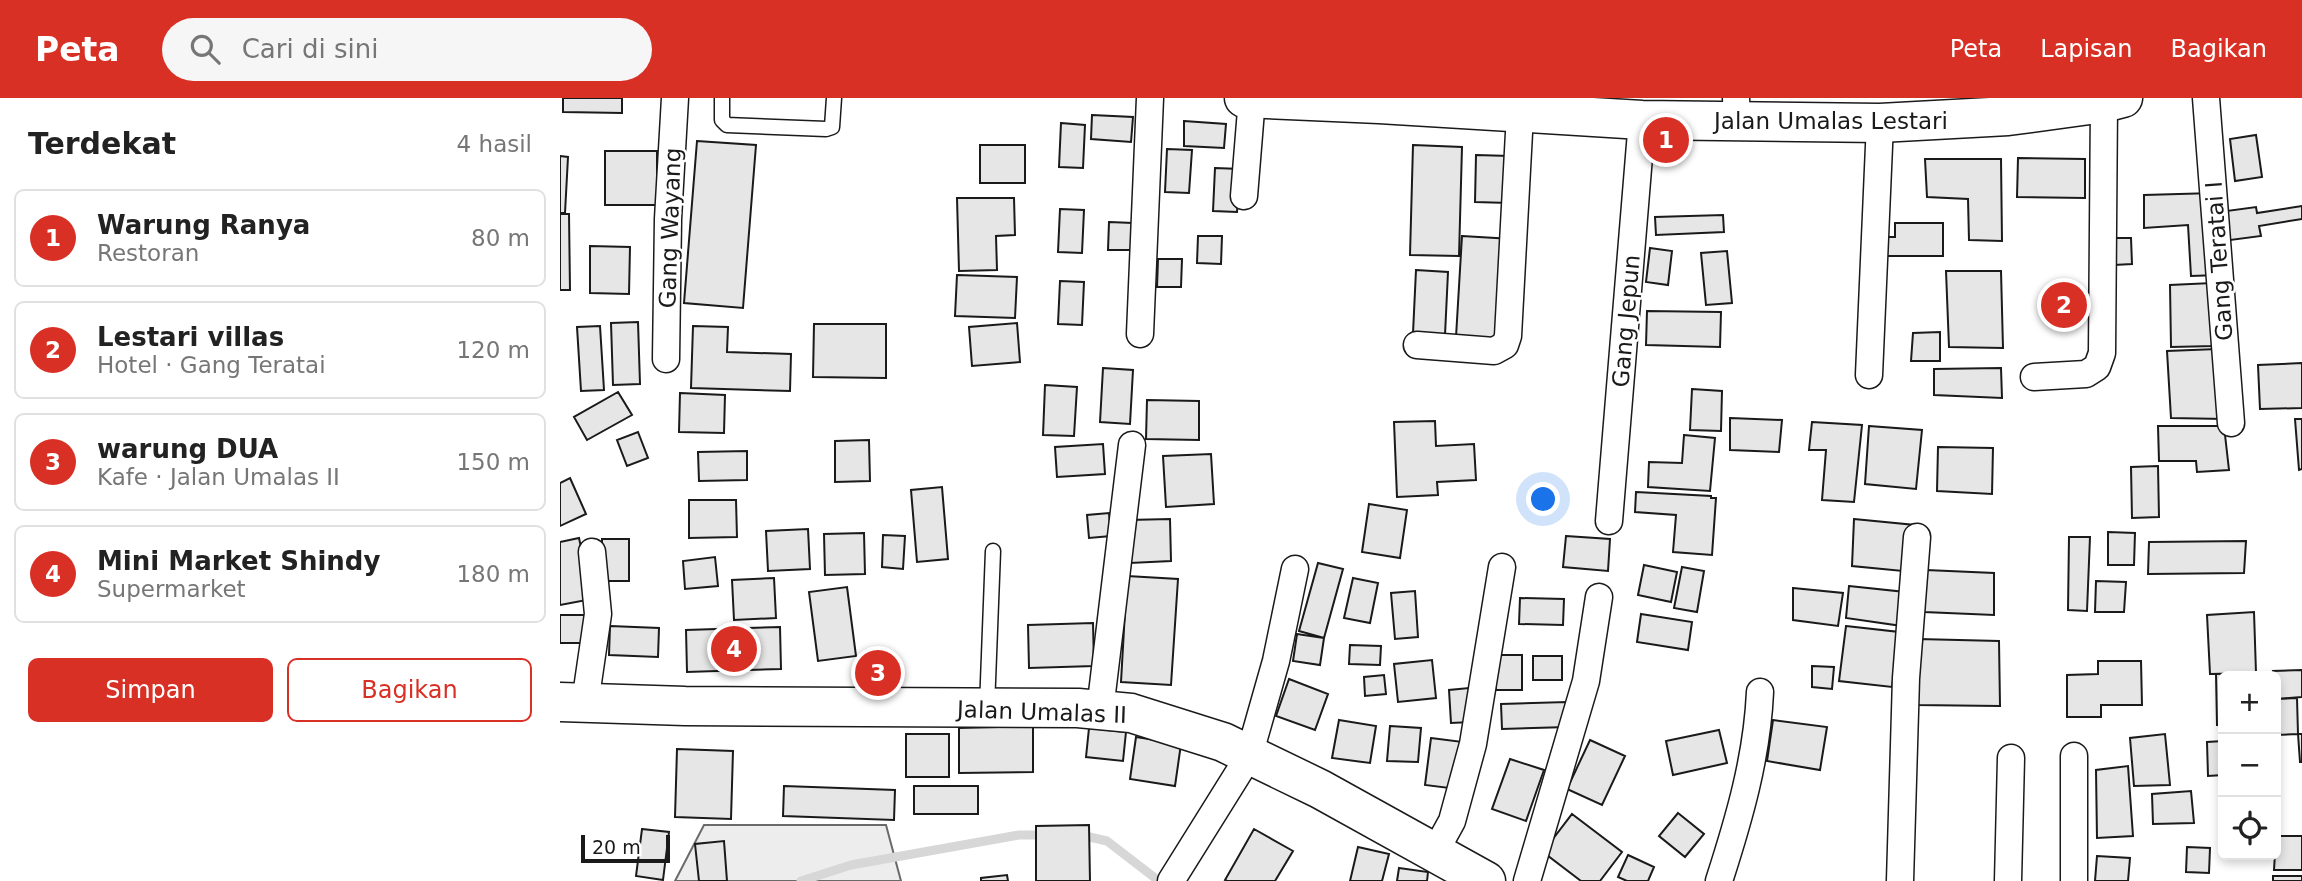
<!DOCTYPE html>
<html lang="id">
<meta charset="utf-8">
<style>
body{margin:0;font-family:"DejaVu Sans",sans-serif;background:#f6f6f6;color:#222}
.controls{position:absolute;right:21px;bottom:21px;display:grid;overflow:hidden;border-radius:10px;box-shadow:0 4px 10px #0003}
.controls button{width:63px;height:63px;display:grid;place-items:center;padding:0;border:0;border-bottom:2px solid #e0e0e0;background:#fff;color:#222;font:35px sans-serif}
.scale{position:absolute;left:21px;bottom:18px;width:89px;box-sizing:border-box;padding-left:7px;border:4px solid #1a1a1a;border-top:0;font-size:19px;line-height:24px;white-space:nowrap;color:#1a1a1a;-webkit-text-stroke:5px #fff;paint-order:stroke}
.you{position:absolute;left:984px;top:402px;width:24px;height:24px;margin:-18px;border:5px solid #fff;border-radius:50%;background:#1a73e8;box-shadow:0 0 0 10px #1a73e833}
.badge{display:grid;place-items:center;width:46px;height:46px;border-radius:50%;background:#d93025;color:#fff;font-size:23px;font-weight:700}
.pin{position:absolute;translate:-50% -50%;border:4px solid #fff;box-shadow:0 2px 7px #0006}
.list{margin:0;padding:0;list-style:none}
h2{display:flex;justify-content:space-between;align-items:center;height:91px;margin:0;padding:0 28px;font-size:30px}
h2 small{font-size:23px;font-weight:400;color:#767676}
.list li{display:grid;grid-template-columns:46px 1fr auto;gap:21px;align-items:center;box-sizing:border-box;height:98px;margin:0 14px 14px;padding:0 14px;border:2px solid #e0e0e0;border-radius:10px}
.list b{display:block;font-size:26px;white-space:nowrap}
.list p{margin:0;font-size:23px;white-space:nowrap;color:#767676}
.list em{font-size:23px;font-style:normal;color:#767676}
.actions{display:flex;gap:14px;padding:21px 28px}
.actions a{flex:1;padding:16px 0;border:2px solid #d93025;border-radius:10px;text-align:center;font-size:24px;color:#d93025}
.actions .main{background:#d93025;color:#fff}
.icon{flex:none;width:38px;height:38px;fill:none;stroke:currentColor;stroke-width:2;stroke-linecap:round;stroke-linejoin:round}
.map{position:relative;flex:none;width:1742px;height:783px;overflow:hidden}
header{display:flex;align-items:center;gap:42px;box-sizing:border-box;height:98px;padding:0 35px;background:#d93025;color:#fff}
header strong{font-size:33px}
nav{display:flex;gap:38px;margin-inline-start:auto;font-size:24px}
.search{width:490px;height:63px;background:#f6f6f6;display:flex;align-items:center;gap:18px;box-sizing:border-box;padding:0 24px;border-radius:38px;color:#767676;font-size:26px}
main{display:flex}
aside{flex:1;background:#fff}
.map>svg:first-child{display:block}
.built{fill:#ededed;stroke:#6a6a6a;stroke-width:2}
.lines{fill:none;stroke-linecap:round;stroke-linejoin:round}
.stream{stroke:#d7d7d7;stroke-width:9}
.building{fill:#e6e6e6;stroke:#1a1a1a;stroke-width:2}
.lane-casing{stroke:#1a1a1a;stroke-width:17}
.street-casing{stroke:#1a1a1a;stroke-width:29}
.secondary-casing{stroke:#1a1a1a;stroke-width:41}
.lane{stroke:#fff;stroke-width:14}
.street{stroke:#fff;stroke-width:26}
.secondary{stroke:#fff;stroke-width:38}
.labels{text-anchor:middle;stroke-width:5;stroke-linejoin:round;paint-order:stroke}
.street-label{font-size:23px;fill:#1a1a1a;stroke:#fff}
</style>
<header>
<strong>Peta</strong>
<div class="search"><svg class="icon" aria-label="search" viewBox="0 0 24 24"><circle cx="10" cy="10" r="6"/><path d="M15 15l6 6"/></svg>Cari di sini</div>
<nav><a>Peta</a><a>Lapisan</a><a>Bagikan</a></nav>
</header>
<main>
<aside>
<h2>Terdekat<small>4 hasil</small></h2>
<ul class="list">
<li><span class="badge">1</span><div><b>Warung Ranya</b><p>Restoran</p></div><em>80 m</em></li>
<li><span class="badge">2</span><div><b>Lestari villas</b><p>Hotel · Gang Teratai</p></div><em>120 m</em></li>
<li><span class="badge">3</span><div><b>warung DUA</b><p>Kafe · Jalan Umalas II</p></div><em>150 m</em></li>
<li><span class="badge">4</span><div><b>Mini Market Shindy</b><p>Supermarket</p></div><em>180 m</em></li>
</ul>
<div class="actions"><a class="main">Simpan</a><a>Bagikan</a></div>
</aside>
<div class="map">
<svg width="1742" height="783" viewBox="0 0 1742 783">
<rect width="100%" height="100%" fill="#fff"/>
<path class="built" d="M144,727H326L341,783H115Z"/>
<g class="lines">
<path class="stream" d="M521,737L547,743L599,783
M241,783L291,767L459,737H486"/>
</g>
<path class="building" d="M3,0H62V15L3,14Z
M532,17L573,19L571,44L531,41Z
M624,23L666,26L664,50L624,48Z
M501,25L525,27L523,70L499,69Z
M1696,37L1702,79L1675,83L1670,41Z
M137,43L196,47L183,210L124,205Z
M420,47H465V85H420Z
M853,47L902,49L899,158L850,157Z
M607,51L632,52L629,95L605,94Z
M45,53H97V107H45Z
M916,57L950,58L949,105L915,104Z
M0,58L8,59L5,115H0Z
M1458,60L1525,61V100L1457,99Z
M1365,61H1441L1442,143L1409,142L1408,101L1367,99Z
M655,70L680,71L677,114L653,113Z
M1654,95L1659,177L1631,178L1628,127L1584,130V97Z
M397,100H454L455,137L436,138L437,172L399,173Z
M1742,108V121L1699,128L1701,138L1663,143L1659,114L1696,109L1697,115Z
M500,111L524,112L522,155L498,154Z
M0,116H9L10,192H0Z
M1163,117L1164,134L1096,137L1095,119Z
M549,124L573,125L572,152H548Z
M1335,125H1383V158H1327V139H1335Z
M638,138H662L661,166L637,165Z
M902,138L952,141L945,243L896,239Z
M1553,140H1571L1572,166L1554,167Z
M30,148L70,149L69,196L30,195Z
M1090,150L1112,153L1108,187L1086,184Z
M1167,153L1172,205L1146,207L1141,155Z
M598,161H622L621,189H597Z
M856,172L888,174L885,237L853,235Z
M1386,173H1441L1443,250L1389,249Z
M397,177L457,179L455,220L395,218Z
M500,183L524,184L522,227L498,226Z
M1652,185L1655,248L1611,249L1610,187Z
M1087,213L1161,214L1160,249L1086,247Z
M78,224L80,286L53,287L51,225Z
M457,225L460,264L412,268L409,229Z
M254,226H326V280L253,279Z
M40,228L44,292L21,293L17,229Z
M133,228L168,229L167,254L231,256L230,293L131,290Z
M1380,234V263H1351L1353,235Z
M1657,251L1664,321L1611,320L1607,253Z
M1742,265V310L1700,311L1698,267Z
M543,270L573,272L570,326L540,324Z
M1441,270L1442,300L1374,297V271Z
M485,287L517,289L514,338L483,337Z
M1132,291L1162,293L1161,333L1130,332Z
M58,294L72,317L27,342L14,319Z
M120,295L165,297L164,335L119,334Z
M587,302L639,303V342L586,341Z
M1170,320L1222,322L1219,354L1170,352Z
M1735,321H1742V371L1739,372Z
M875,323L876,348L914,346L916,382L877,384L878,397L837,399L834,324Z
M1252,324L1302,327L1294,404L1262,402L1266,352H1249Z
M1309,328L1362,332L1356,391L1305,386Z
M1598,328H1664L1669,372L1637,374L1636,363H1599Z
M78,334L88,360L67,368L57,342Z
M1124,337L1155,340L1150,393L1088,389L1089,364L1122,365Z
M309,342L310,383L275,384V343Z
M543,346L545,376L497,379L495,349Z
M1378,349L1433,350L1432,396L1377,393Z
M187,353V382L139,383L138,354Z
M651,356L654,406L606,409L603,358Z
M1598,368L1599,419L1572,420L1571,369Z
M10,380L26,416L0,428V385Z
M382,389L388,461L357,464L351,392Z
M1076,394L1151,398V400H1156L1152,457L1113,454L1116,417L1075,414Z
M129,402H176L177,439L129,440Z
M809,406L847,412L840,460L802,454Z
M549,415L551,438L529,440L527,417Z
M610,421L611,463L570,465L568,422Z
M1294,421L1355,427L1353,474L1292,468Z
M248,431L250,471L208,473L206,433Z
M1548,434L1575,435L1574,467H1548Z
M304,435L305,476L265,477L264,436Z
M323,437L345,438L343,471L322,469Z
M1006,438L1050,441L1048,473L1003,469Z
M1509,439H1530L1527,513L1508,512Z
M19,440L32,501L0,507V444Z
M42,441H69V483H42Z
M1686,443L1684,475L1588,476L1589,444Z
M155,459L158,488L125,491L123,463Z
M758,465L783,471L764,540L739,533Z
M1084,467L1117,474L1111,504L1078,497Z
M1122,469L1144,473L1137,514L1114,510Z
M1366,472L1434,475V517L1364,514Z
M567,478L618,481L611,587L561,584Z
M214,480L216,520L174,522L172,482Z
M793,480L818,485L810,525L784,520Z
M1536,483L1566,484L1564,514H1535Z
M1289,488L1345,494L1342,528L1286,520Z
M287,489L296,558L258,563L249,494Z
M1233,490L1283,495L1278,528L1233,522Z
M855,493L858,539L835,541L831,495Z
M960,500L1004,501L1003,527L959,526Z
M1694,514L1696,575L1650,576L1647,517Z
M1081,516L1132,524L1128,552L1077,544Z
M0,517H31V545H0Z
M533,525L534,568L469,570L468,527Z
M50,528L99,530L98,559L49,557Z
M1286,528L1339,534L1332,589L1279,583Z
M220,529L221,571L127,574L126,532Z
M737,536L764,540L760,567L733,563Z
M1358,541L1439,543L1440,608L1355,607Z
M790,547L821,548L820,567L789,566Z
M935,557H962V592H936Z
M973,558H1002V582H973Z
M872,562L876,600L838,604L834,566Z
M1538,563H1581L1582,607H1541V619H1507V577L1538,576Z
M1252,568L1274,569L1272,591L1252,589Z
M1742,572V599L1716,601V578H1714L1713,573Z
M1696,575V578H1663V627H1657L1656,576Z
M824,577L826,596L805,598L804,579Z
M729,581L768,596L755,632L716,618Z
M909,590L911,624L891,625L889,592Z
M1737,600L1738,636L1716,637V601Z
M1007,604L1008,629L942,631L941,606Z
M779,622L816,628L810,665L772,660Z
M1213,622L1267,629L1260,672L1207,663Z
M473,628V674L399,675V630Z
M830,628L861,630L858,664L827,663Z
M529,630L566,634L563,663L526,659Z
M1159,632L1167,665L1113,677L1106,643Z
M346,636H389V679H346Z
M1605,636L1610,687L1574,688L1570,640Z
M1738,636H1742V664H1740Z
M576,639L621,646L615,688L570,681Z
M871,640L903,644L897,691L865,687Z
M1030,642L1065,658L1042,707L1007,691Z
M1663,643V677L1648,678L1647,644Z
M117,651L173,653L171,721L115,719Z
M950,661L984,672L966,723L932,711Z
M1568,668L1573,738L1537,740L1536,672Z
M224,688L335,692L334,722L223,718Z
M354,688H418V716H354Z
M1631,693L1634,725L1593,726L1592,696Z
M1118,715L1144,736L1125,759L1099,738Z
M1012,716L1062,754L1040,783H1021L983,754Z
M529,727L530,783H476V728Z
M82,731L109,734L103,782L76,778Z
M694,731L733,753L715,783H667L665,782Z
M1716,738H1742V772H1714Z
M164,743L167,783H139L135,746Z
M798,749L829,756L822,783H790Z
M1627,749L1650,750L1649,775L1626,774Z
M1068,757L1094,769L1088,783H1067L1058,779Z
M1537,758L1570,760L1568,783H1535Z
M839,770L868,774L867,783H837Z
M447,777L448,783H421V780Z
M1713,778H1742V783H1713Z"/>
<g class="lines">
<defs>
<path id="lane" d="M162,0V22L167,27L266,31L272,29L274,0
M427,609L433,453"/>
<path id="street" d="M1176,0L1177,25
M1646,0L1671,325
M684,98L692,0
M580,236L590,0
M857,247L934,253L945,247L948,238L960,16
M106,261L108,121L115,0
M1309,277L1320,25
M1474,279L1526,276L1537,269L1542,255L1544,5
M1049,423L1082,22
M25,605L38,516L32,454
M540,612L572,347
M1514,658V783
M875,754L892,723L913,646L942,469
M611,783L689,658L716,563L735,471
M967,783L1026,583L1039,499
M1159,783C1179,721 1197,660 1200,594
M1340,783L1346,580L1357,439
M1448,783L1451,660"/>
<path id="secondary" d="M684,0L819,6L1082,22L1320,25L1448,18L1544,5L1563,0
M0,604L125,608L518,610L571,615L663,644L760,691L926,783"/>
</defs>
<use href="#lane" class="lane-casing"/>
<use href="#street" class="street-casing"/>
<use href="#secondary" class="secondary-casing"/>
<use href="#lane" class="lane"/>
<use href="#street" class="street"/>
<use href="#secondary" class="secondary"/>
</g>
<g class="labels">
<g class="street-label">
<text x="1271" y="31">Jalan Umalas Lestari</text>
<text transform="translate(110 130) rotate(-88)" y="8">Gang Wayang</text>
<text transform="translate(1659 163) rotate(-94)" y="8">Gang Teratai I</text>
<text transform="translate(1066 223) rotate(-85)" y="8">Gang Jepun</text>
<text transform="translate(482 614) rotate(2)" y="8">Jalan Umalas II</text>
</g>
</g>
</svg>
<div class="controls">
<button>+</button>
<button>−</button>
<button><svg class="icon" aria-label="locate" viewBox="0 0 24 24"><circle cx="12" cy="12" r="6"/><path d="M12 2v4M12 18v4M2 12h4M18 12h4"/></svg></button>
</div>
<div class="scale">20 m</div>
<div class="you"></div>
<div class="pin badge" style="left:1106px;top:42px">1</div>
<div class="pin badge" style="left:1504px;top:207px">2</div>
<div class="pin badge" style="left:318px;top:575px">3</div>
<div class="pin badge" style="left:174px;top:551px">4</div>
</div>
</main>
